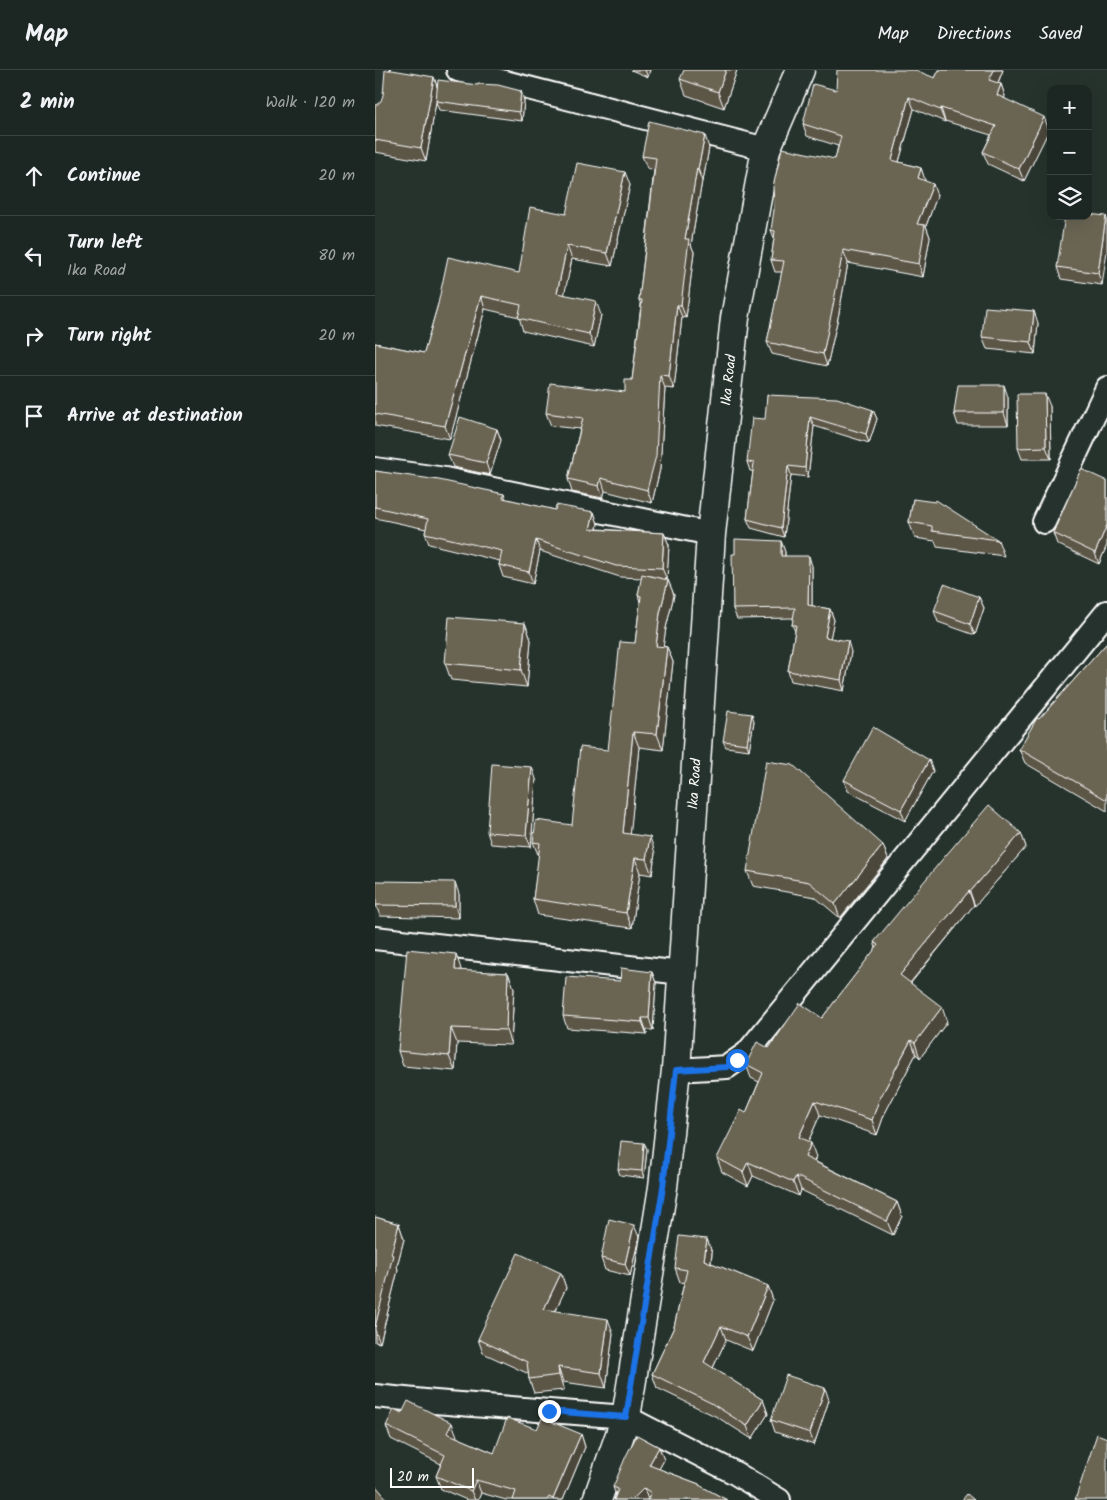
<!DOCTYPE html>
<meta charset="utf-8">
<style>
body{margin:0;font-family:Kalam,sans-serif;background:#252e2a;color:#f1f3f6}
.controls{position:absolute;right:15px;top:15px;display:grid;overflow:hidden;border-radius:10px;box-shadow:0 5px 20px #0002}
.controls button{width:45px;height:45px;display:grid;place-items:center;padding:0;border:0;border-bottom:1px solid #3a4340;background:#1c2622;color:#f1f3f6;font:25px sans-serif}
.scale{position:absolute;left:15px;bottom:12px;width:84px;box-sizing:border-box;padding-left:5px;border:2px solid #fff;border-top:0;font-size:14px;line-height:18px;white-space:nowrap;color:#fff;-webkit-text-stroke:4px #26332d;paint-order:stroke}
.stop{position:absolute;width:15px;height:15px;margin:-11px;border:4px solid #1a73e8;border-radius:50%;background:#fff}
.stop.end{background:#1a73e8;border-color:#fff;box-shadow:0 1px 5px #0008}
.list{margin:0;padding:0;list-style:none}
h2{display:flex;justify-content:space-between;align-items:center;height:65px;margin:0;padding:0 20px;font-size:21px}
h2 small{font-size:16px;font-weight:400;color:#a0a5a5}
.list li{display:grid;grid-template-columns:32px 1fr auto;gap:15px;align-items:center;box-sizing:border-box;height:80px;padding:0 20px;border-top:1px solid #3a4340}
.list b{display:block;font-size:19px;white-space:nowrap}
.list p{margin:0;font-size:16px;white-space:nowrap;color:#a0a5a5}
.list em{font-size:16px;font-style:normal;color:#a0a5a5}
.icon{flex:none;width:28px;height:28px;fill:none;stroke:currentColor;stroke-width:2;stroke-linecap:round;stroke-linejoin:round}
.map{position:relative;flex:none;width:732px;height:1430px;overflow:hidden}
header{display:flex;align-items:center;gap:30px;box-sizing:border-box;height:70px;padding:0 25px;background:#1c2622;border-bottom:1px solid #3a4340}
header strong{font-size:24px}
nav{display:flex;gap:28px;margin-inline-start:auto;font-size:18px}
main{display:flex}
aside{flex:1;background:#1c2622}
.map>svg:first-child{display:block}
.lines{fill:none;stroke-linecap:round;stroke-linejoin:round}
.street-casing{stroke:#fff;stroke-width:26}
.secondary-casing{stroke:#fff;stroke-width:31}
.street{stroke:#26332d;stroke-width:22}
.secondary{stroke:#26332d;stroke-width:28}
.wall{fill:#5c5747;stroke:#fff}
.shaded-wall{fill:#4b473a;stroke:#fff}
.building{fill:#6b6553;stroke:#fff}
.route{stroke:#1a73e8;stroke-width:6}
.labels{text-anchor:middle;stroke-width:5;stroke-linejoin:round;paint-order:stroke}
.street-label{font-size:14px;fill:#fff;stroke:#26332d}
</style>
<header>
<strong>Map</strong>
<nav><a>Map</a><a>Directions</a><a>Saved</a></nav>
</header>
<main>
<aside>
<h2>2 min<small>Walk · 120 m</small></h2>
<ul class="list">
<li><svg class="icon" aria-label="ahead" viewBox="0 0 24 24"><path d="M12 20V5M6 11l6-6 6 6"/></svg><div><b>Continue</b></div><em>20 m</em></li>
<li><svg class="icon" aria-label="left" viewBox="0 0 24 24"><path d="M17 20v-9H6M10 6l-5 5 5 5"/></svg><div><b>Turn left</b><p>Ika Road</p></div><em>80 m</em></li>
<li><svg class="icon" aria-label="right" viewBox="0 0 24 24"><path d="M7 20v-9h11M14 6l5 5-5 5"/></svg><div><b>Turn right</b></div><em>20 m</em></li>
<li><svg class="icon" aria-label="arrive" viewBox="0 0 24 24"><path d="M6 21V4h12l-3 4 3 4H6"/></svg><div><b>Arrive at destination</b></div></li>
</ul>
</aside>
<div class="map">
<svg width="732" height="1430" viewBox="0 0 732 1430">
<rect width="100%" height="100%" fill="#26332d"/>
<filter id="ink" filterUnits="userSpaceOnUse"><feTurbulence type="fractalNoise" baseFrequency=".02" numOctaves="2"/><feDisplacementMap in="SourceGraphic" scale="10" xChannelSelector="R" yChannelSelector="G"/><feConvolveMatrix kernelMatrix="1 2 1 2 8 2 1 2 1" color-interpolation-filters="sRGB"/></filter>
<g filter="url(#ink)">
<g class="lines">
<defs>
<path id="street" d="M83,0L391,79
M0,37L3,0
M0,399L70,409L336,464
M669,452L732,318
M0,868L307,903
M301,1000L352,997L372,983L732,542
M0,1326L60,1332L251,1347L360,1403L404,1430"/>
<path id="secondary" d="M222,1430L251,1347L288,1117L301,1000L336,464L360,248L391,79L425,0"/>
</defs>
<use href="#street" class="street-casing"/>
<use href="#secondary" class="secondary-casing"/>
<use href="#street" class="street"/>
<use href="#secondary" class="secondary"/>
</g>
<path class="wall" d="M256,0H275L273,7Z
M362,0L349,38L311,25L305,9Z
M564,0H628L623,13L626,14L630,26L629,28L674,60L649,111L613,94L608,82L616,65L570,51V52L539,39L524,92L546,98L550,111L562,126L551,156L555,167L548,207L473,193L464,243L452,296L397,284L392,272L407,202H400L396,190L399,168L396,160L460,89L463,76L432,66L428,54L461,20L560,8Z
M59,7L62,17L146,21L149,31L147,51L64,40L61,32L51,91L0,82V36Z
M334,78L328,111H327L316,175L319,182L311,248L307,247L299,319L290,318L285,399L277,433L230,421L228,428L197,422L193,409L205,359L176,356L171,343L250,322L257,310L266,235L264,230L279,100L272,98L267,86Z
M255,115L237,196L197,189L189,224L226,245L219,277L148,261L144,247L110,239L75,369L0,356V273L49,283L63,234L144,203L191,144Z
M732,149L727,215L686,209L682,197Z
M663,253L660,284L612,279L607,267Z
M633,327V355H583L579,343Z
M675,336L676,389H647L643,378Z
M498,340L502,349L494,373L439,356L433,407L416,405L409,467L376,458L372,449L378,401H375L372,392L390,349Z
M122,359L126,370L115,405L78,397L73,385Z
M0,401L129,424L131,429L180,440L219,442L223,454L222,459L289,463L294,475L292,510H293L299,525L291,558L288,576L292,577L298,592L288,680L264,677L255,764L280,783L277,805L265,803L257,858L163,845L158,829L164,787L158,772L197,755L233,680L260,573L265,532L263,525L267,508L245,507L165,481L158,514L128,507L124,495L125,491L54,474L50,463L51,459L0,448Z
M732,411V475L724,494L682,474L678,463Z
M538,429L623,470L629,486L562,477L560,471L540,468L534,452Z
M406,471L410,482V486L437,496V536L455,539L459,550L455,568L476,582L469,621L416,611L413,601L420,561L417,555L419,548L362,549L358,539L360,484Z
M604,527L609,538L600,565L563,552L559,541Z
M150,553L156,570L152,617L76,610L70,593Z
M732,573V741L650,693L644,679L664,649Z
M379,651L374,680L351,677L348,671Z
M554,690L558,701L530,751L473,721L469,710Z
M161,709L156,777L116,774L112,762Z
M646,763L651,777L600,836L599,835L536,913L572,952L545,988L541,984L509,1045L502,1065L445,1045L433,1072L441,1087L439,1091L522,1132L527,1146L518,1165L426,1120L424,1126L378,1106L373,1116L347,1102L342,1088L371,1043L384,1012L376,1008L371,994L394,978L447,948L501,878L499,872Z
M508,775L513,789L465,848L440,827L378,816L372,801Z
M84,824V848L5,846L1,835Z
M81,884L86,901L133,903L139,918L136,975L82,973L80,1001L28,996L23,981Z
M277,902L281,913L278,960H271L272,964L192,958L188,946L245,911Z
M269,1073L272,1079L269,1108L245,1105L243,1099Z
M0,1147L24,1154L29,1169L22,1196L23,1200L5,1273L0,1272Z
M264,1167L255,1206L230,1200L226,1188Z
M332,1169L337,1183L336,1193L393,1216L398,1230L378,1281L351,1270L338,1298L388,1330L393,1344L377,1369L342,1347L282,1318L277,1304L299,1257L309,1213L305,1212L300,1198Z
M186,1203L191,1218L180,1241L238,1263L231,1318L188,1312L189,1320L159,1323L154,1309V1304L108,1283L103,1269Z
M454,1330L439,1375L400,1362L396,1350Z
M11,1356L82,1366L81,1367L119,1383L162,1359L206,1364L210,1377L188,1430H131L106,1423L103,1430H92L66,1419L61,1406L66,1394L16,1369Z
M284,1377L289,1390L284,1399L324,1414L325,1416L352,1430H239L241,1425L238,1417Z"/>
<path class="shaded-wall" d="M270,0H275L273,7Z
M351,0H362L349,38L343,22Z
M619,0H628L619,22L614,10Z
M59,7L63,20L51,91L46,78Z
M626,14L630,26L627,37L622,25Z
M146,21L149,31L147,51L144,42Z
M534,27L539,39L521,102L517,90Z
M566,38L570,51V52L565,40Z
M669,47L674,60L649,111L644,99Z
M330,65L334,78L328,111L323,99Z
M322,98L327,111L316,175L319,182L311,248L306,235L310,169Z
M546,98L550,110L547,120L543,108Z
M250,102L255,115L237,196L232,183Z
M558,114L562,126L551,156L555,167L548,207L544,194L542,154Z
M731,146L732,149V181L727,215L723,203Z
M192,176L197,189L187,236L182,223Z
M468,180L473,193L464,243L452,296L448,284Z
M106,226L110,239L75,369L70,356Z
M221,231L226,245L219,277L214,264Z
M302,235L307,247L299,319L294,306Z
M659,241L663,253L660,284L656,272Z
M285,305L290,318L285,399L277,433L272,420Z
M629,315L633,327V355L629,343Z
M670,324L675,336L676,389L671,377Z
M498,340L502,349L494,373L491,364Z
M435,347L439,356L433,407L430,398Z
M122,359L126,370L115,405L111,393Z
M413,396L416,405L409,467L406,458Z
M226,408L230,421L228,428L224,416Z
M219,442L223,454L219,470L215,459Z
M732,455V475L724,494L720,483Z
M289,463L294,475L292,510L287,498Z
M161,470L165,481L158,514L154,502Z
M406,471L410,482L409,496L406,486Z
M434,486L437,496V546L433,535Z
M293,510L299,525L291,558L286,591L281,576L285,543Z
M604,527L609,538L600,565L595,554Z
M455,539L459,550L453,578L450,567Z
M150,553L156,570L152,617L146,600Z
M473,571L476,582L469,621L466,610Z
M292,577L298,592L288,680L282,664Z
M377,644L379,651L374,680L372,674Z
M258,662L264,677L254,778L248,763Z
M554,690L558,701L530,751L526,740Z
M157,697L161,709L156,777L151,765Z
M646,763L651,777L600,836L595,822Z
M275,767L280,783L277,805L271,789Z
M508,775L513,789L465,848L460,834Z
M260,788L265,803L257,858L251,843Z
M80,812L84,824V848L80,836Z
M594,821L599,835L530,919L525,905Z
M81,884L86,899L85,916L80,900Z
M277,902L281,913L278,960L274,948Z
M133,903L139,918L136,975L131,960Z
M567,937L572,952L545,988L540,973Z
M267,948L271,960L272,964L267,952Z
M76,958L82,973L80,1001L74,986Z
M536,970L541,984L509,1045L502,1065L497,1050L504,1030Z
M440,1031L445,1045L429,1081L424,1067Z
M269,1073L272,1079L269,1108L267,1101Z
M436,1073L441,1087L435,1101L430,1087Z
M373,1092L378,1106L373,1116L368,1102Z
M421,1106L426,1120L424,1126L418,1112Z
M522,1132L527,1146L518,1165L512,1151Z
M24,1154L29,1169L22,1196L23,1200L5,1273L0,1260V1257L16,1184Z
M259,1155L264,1167L255,1206L250,1194Z
M332,1169L337,1183L334,1204L329,1190Z
M186,1203L191,1218L174,1254L169,1239Z
M393,1216L398,1230L378,1281L372,1267Z
M233,1249L238,1263L231,1318L226,1303Z
M346,1256L351,1270L334,1306L329,1292Z
M183,1297L188,1312L189,1320L184,1305Z
M450,1318L454,1330L439,1375L435,1363Z
M388,1330L393,1344L377,1369L372,1356Z
M77,1353L82,1366L77,1376L72,1363Z
M206,1364L210,1377L188,1430H179L178,1429Z
M284,1377L289,1390L279,1408L274,1395Z
M101,1410L106,1423L103,1430H100L96,1421Z
M269,1418L273,1430H257Z"/>
<path class="building" d="M10,0H17L59,7L46,78L0,70V36L6,31L8,25Z
M309,0H351L343,22L305,9Z
M462,0H540L560,8L564,0H619L614,10L626,14L622,25L669,47L644,99L608,82L621,56L566,38L565,40L534,27L517,90L546,98L543,108L558,114L542,154L550,155L544,194L468,180L459,231L448,284L392,272L409,191L396,190L400,161L396,160L399,140L398,117L407,78L460,89L466,66L428,54L438,14L461,20Z
M63,10L103,15V14L123,15L146,21L144,42L61,31Z
M274,51L330,65L323,99L322,98L310,169H314L306,235H302L294,306L285,305L281,386L272,420L226,408L224,416L193,409L208,348L171,343L175,313L250,322V310H257L267,230H264L281,88L267,86Z
M202,93L250,102L232,183L192,176L182,223L221,231L214,264L143,248L146,235L106,226L70,356L0,344V273L49,283L63,234L73,187L144,203L155,137L191,144Z
M713,144L731,146L723,203L682,197L690,146H713Z
M610,237L659,241L656,272L607,267Z
M583,315H629V343H579Z
M642,324H670L671,377L643,378Z
M392,325L462,328L498,340L491,364L435,347L430,398L413,396L406,458L372,449L379,393L372,392L377,348L390,349Z
M85,347L122,359L111,393L73,385Z
M706,399L732,411V455L720,483L678,463Z
M0,401L64,410L129,424L128,428L180,440L181,435L219,442L215,459L289,463L287,498L241,496L161,470L154,502L124,495L127,481L50,463L53,449L0,437Z
M538,429L560,432L561,430L623,470L557,461V456L534,452Z
M360,469L406,471V486H434L433,535L455,539L450,567L473,571L466,610L413,601L421,555H417L420,538L358,539L357,484H360Z
M267,504L293,510L285,543L281,576L292,577L282,664L258,662L248,763L275,767L271,789L260,788L251,843L158,829L165,773L158,772L161,750L197,755L205,677L233,680L245,572L260,573L266,526L263,525Z
M569,514L604,527L595,554L559,541Z
M74,547L150,553L146,600L70,593Z
M732,573V730L644,679L662,648L664,649Z
M353,641L377,644L372,674L348,671Z
M498,657L554,690L526,740L469,710Z
M391,691L418,695L508,775L460,834L434,812L372,801Z
M117,694L157,697L151,765L112,762Z
M614,735L646,763L595,822L594,821L525,905L567,937L540,973L536,970L504,1030L497,1050L440,1031L424,1067L436,1073L430,1087L522,1132L512,1151L421,1106L418,1112L373,1092L368,1102L342,1088L366,1040L371,1043L388,1003L371,994L382,972L394,978L425,933L447,948L503,875L499,872L566,791Z
M1,811L80,812V836L1,835Z
M32,879L81,884L80,900L133,903L131,960L76,958L74,986L23,981Z
M246,898L277,902L274,948H267V952L188,946L191,907L245,911Z
M246,1071L269,1073L267,1101L243,1099Z
M0,1147L24,1154L16,1184L18,1185L0,1257Z
M234,1149L259,1155L250,1194L226,1188Z
M304,1166L332,1169L329,1190L393,1216L372,1267L346,1256L329,1292L388,1330L372,1356L336,1333L277,1304L299,1257L312,1200L300,1198Z
M143,1183L186,1203L169,1239L233,1249L226,1303L183,1297L184,1305L154,1309L152,1292L103,1269Z
M411,1305L450,1318L435,1363L396,1350Z
M33,1331L77,1353L72,1363L119,1383L132,1348L162,1359L167,1348L206,1364L178,1429L174,1427L172,1430H138L141,1421L101,1410L96,1421L61,1406L70,1385L11,1356L19,1339L27,1343Z
M722,1364L732,1368V1430H700Z
M262,1365L284,1377L274,1395L324,1414V1415L352,1430H272L276,1423L269,1418L257,1430H239L243,1419L238,1417L251,1386Z
M0,1415L13,1430H0Z
M592,1424L599,1430H587Z"/>
</g>
<g class="lines" filter="url(#ink)">
<path class="route" d="M174,1341L251,1347L288,1117L301,1000L352,997L362,990"/>
</g>
<g class="labels">
<g class="street-label">
<text transform="translate(353 310) rotate(-84)" y="5">Ika Road</text>
<text transform="translate(319 714) rotate(-86)" y="5">Ika Road</text>
</g>
</g>
</svg>
<div class="controls">
<button>+</button>
<button>−</button>
<button><svg class="icon" aria-label="layers" viewBox="0 0 24 24"><path d="M12 4l9 5-9 5-9-5zM3 14l9 5 9-5"/></svg></button>
</div>
<div class="scale">20 m</div>
<div class="stop" style="left:362px;top:990px"></div>
<div class="stop end" style="left:174px;top:1341px"></div>
</div>
</main>
